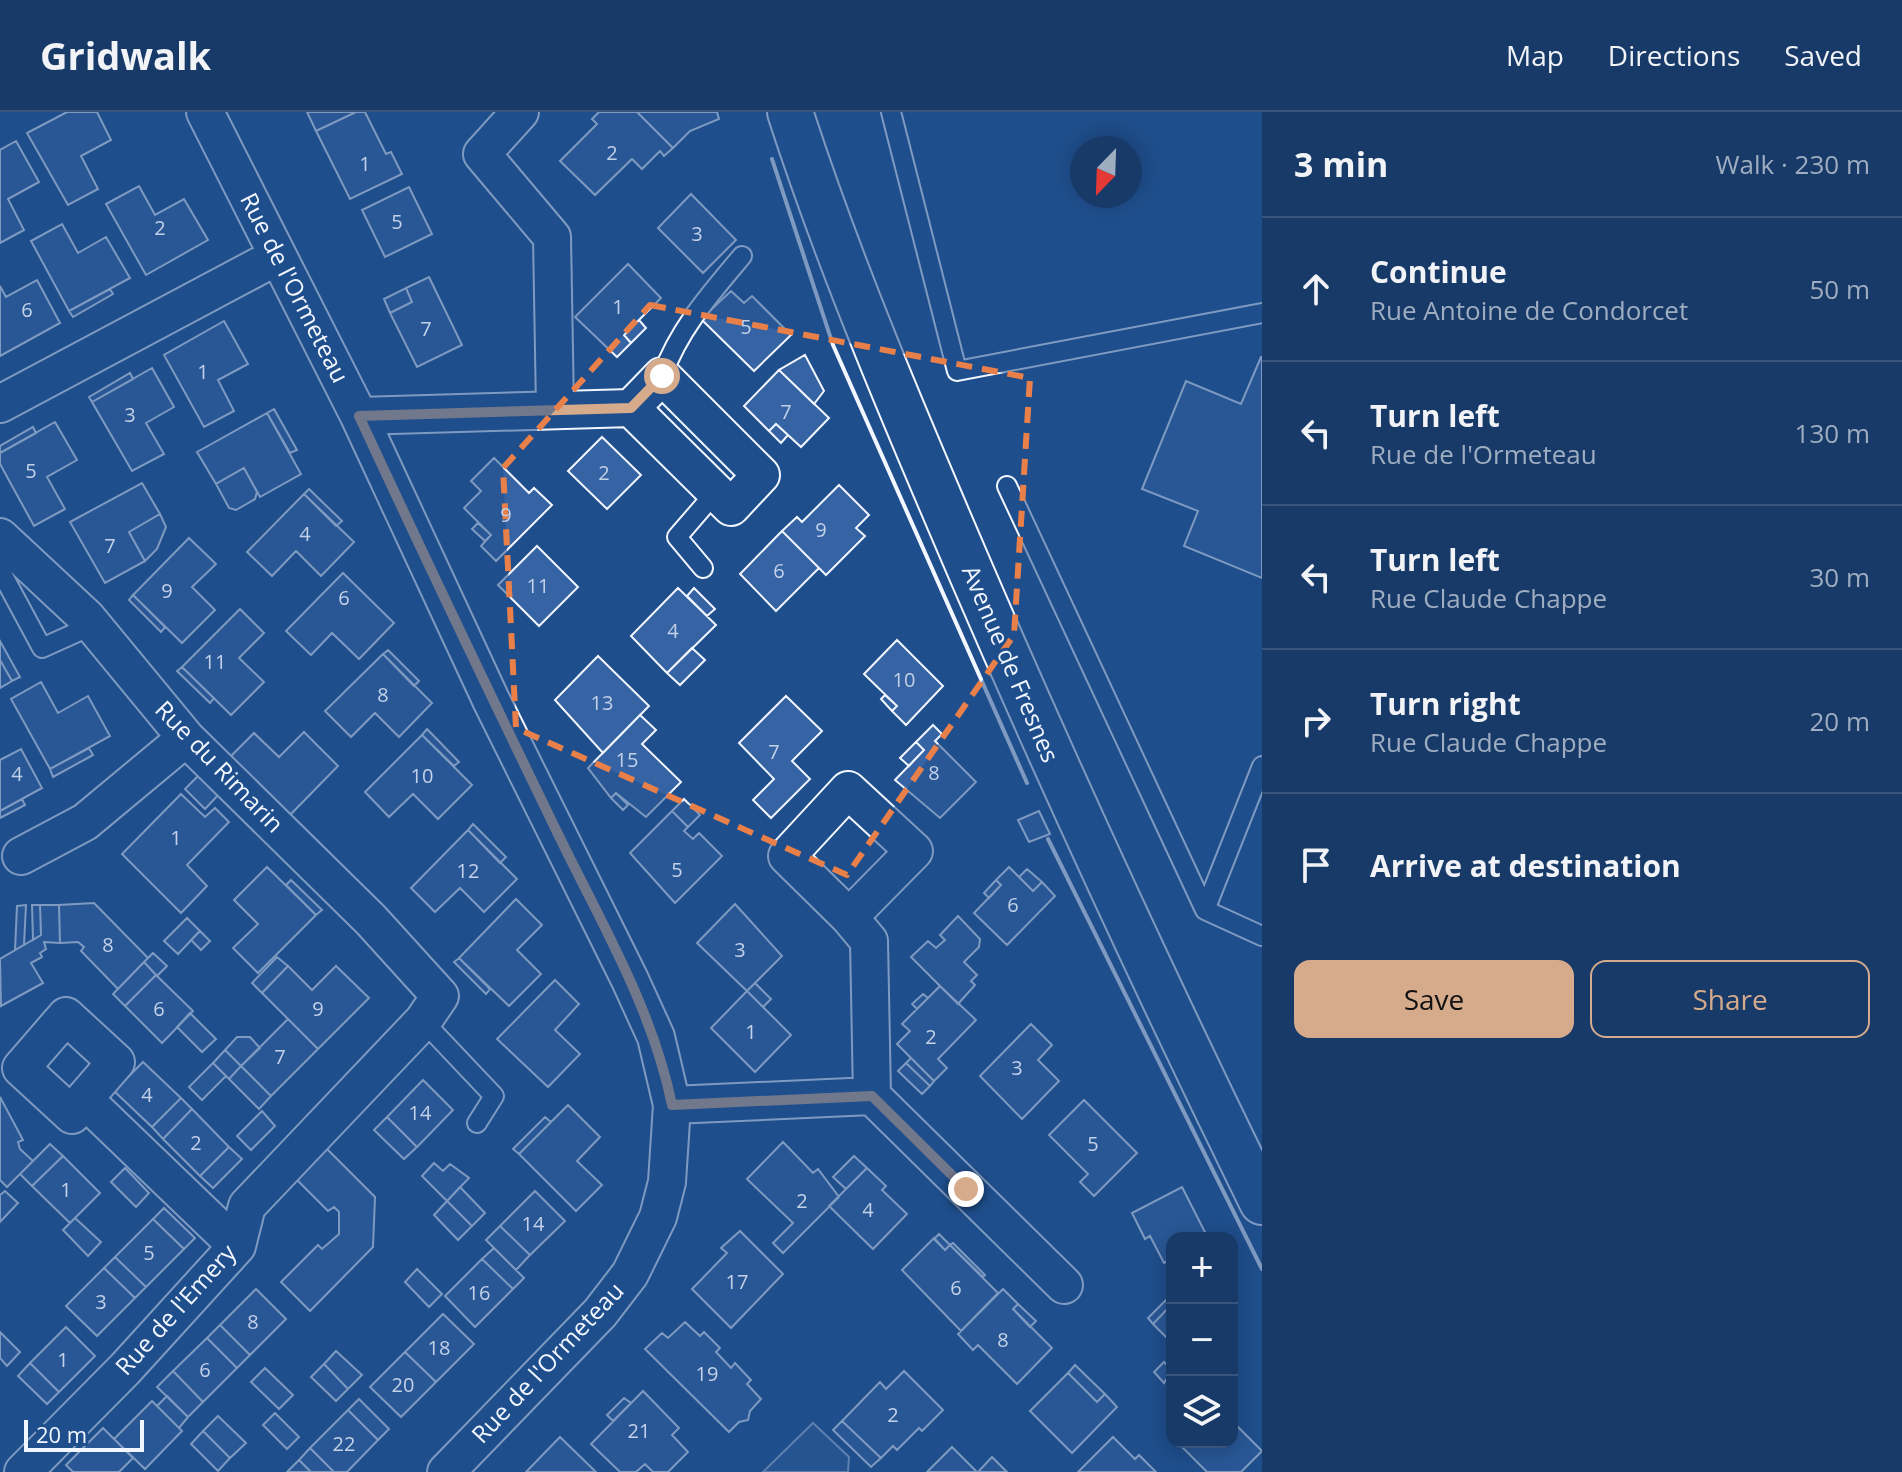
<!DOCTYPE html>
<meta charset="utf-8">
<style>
body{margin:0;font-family:"Open Sans",sans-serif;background:#20416f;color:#f1f3f6}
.controls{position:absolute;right:24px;bottom:24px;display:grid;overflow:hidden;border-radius:16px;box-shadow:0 4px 20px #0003}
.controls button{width:72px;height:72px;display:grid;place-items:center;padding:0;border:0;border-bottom:2px solid #36547d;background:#173a69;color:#f1f3f6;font:40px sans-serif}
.compass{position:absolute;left:1070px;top:24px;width:72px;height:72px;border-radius:50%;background:#173a69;box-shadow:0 4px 20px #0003;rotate:203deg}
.scale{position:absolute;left:24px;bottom:20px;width:120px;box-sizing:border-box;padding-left:8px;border:4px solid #f2f6ff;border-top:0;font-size:22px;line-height:28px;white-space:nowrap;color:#f2f6ff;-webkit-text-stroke:6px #1f4e8c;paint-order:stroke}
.stop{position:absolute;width:24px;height:24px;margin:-18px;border:6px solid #d6ab8b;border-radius:50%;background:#fff}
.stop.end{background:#d6ab8b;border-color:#fff;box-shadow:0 2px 8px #0008}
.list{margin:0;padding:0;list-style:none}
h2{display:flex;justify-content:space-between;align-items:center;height:104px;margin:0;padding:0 32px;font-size:34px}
h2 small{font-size:26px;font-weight:400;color:#9eadc0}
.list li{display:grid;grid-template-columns:52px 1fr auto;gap:24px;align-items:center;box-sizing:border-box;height:144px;padding:0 32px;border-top:2px solid #36547d}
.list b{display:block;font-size:30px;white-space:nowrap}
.list p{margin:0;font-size:26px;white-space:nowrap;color:#9eadc0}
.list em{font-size:26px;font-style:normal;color:#9eadc0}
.actions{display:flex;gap:16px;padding:24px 32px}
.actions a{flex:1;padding:18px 0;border:2px solid #d6ab8b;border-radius:16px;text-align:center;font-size:28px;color:#d6ab8b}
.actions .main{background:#d6ab8b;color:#111}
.icon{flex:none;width:44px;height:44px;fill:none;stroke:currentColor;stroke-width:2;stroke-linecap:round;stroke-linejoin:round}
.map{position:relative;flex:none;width:1262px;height:1360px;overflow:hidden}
header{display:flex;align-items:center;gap:48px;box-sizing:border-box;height:112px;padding:0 40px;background:#173a69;border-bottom:2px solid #36547d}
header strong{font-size:38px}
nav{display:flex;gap:44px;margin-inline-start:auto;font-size:28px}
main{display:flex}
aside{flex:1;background:#173a69}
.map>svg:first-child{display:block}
.green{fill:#305b95;stroke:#a8bbd7;stroke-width:2}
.building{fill:#3563a3;stroke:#f2f6ff;stroke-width:2}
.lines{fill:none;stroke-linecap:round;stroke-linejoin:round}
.service-casing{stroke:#f2f6ff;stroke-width:22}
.minor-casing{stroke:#f2f6ff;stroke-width:40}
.tertiary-casing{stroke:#f2f6ff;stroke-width:48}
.service{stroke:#1f4e8c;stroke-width:18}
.minor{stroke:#1f4e8c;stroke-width:36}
.tertiary{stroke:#1f4e8c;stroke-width:44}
.wall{stroke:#f2f6ff;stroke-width:4}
.route{stroke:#d6ab8b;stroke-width:10}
.marked{fill:none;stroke:#ea8049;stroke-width:6;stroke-dasharray:16 10;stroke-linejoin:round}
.labels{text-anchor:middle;stroke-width:6;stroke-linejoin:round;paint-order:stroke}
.number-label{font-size:20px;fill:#c3d1e8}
.street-label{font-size:24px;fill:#f2f6ff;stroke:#1f4e8c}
</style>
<header>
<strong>Gridwalk</strong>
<nav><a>Map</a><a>Directions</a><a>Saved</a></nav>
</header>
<main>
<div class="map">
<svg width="1262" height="1360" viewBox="0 0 1262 1360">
<rect width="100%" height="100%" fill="#1f4e8c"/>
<path class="green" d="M813,1311L849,1345L848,1360H763Z"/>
<path class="building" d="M67,0H97L111,28L81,44L98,77L68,93L27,21Z
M307,0H356L316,19Z
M356,0H365L386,42L391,40L402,62L350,87L316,19Z
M599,0H637L673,36L664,44L660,39L642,57L632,47L595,83L560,49L597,12L592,7Z
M637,0H717L719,7L690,19L673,36Z
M16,29L39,70L8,87L24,118L0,131V38Z
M139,74L155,103L184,87L208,128L146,163L106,92Z
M409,75L432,122L385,145L362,98Z
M691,82L736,128L703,161L658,116Z
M62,112L78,141L106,125L130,166L69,199L31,129Z
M628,152L661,186L624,223L631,231L617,245L575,205Z
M429,165L462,233L417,255L390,201L412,190L406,176Z
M37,168L60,211L0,244V174L6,185Z
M406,176L412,190L390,201L384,187Z
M110,177L113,182L73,205L69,199Z
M731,179L744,191L752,184L791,223L754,259L701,207Z
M639,208L646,216L631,231L624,223Z
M224,209L248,252L218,268L234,299L204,315L164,243Z
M805,243L824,279L814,292L779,258Z
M1261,245H1262V466L1184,434L1198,399L1142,377L1186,269L1241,292Z
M152,256L174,295L146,311L164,342L132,359L92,290Z
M779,258L829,306L801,335L776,312L769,319L744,294Z
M130,261L133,267L92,290L89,285Z
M274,297L297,338L290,341L267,301Z
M267,301L301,362L260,385L244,356L216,372L197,340Z
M55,310L77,348L47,365L65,397L34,414L0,352V341Z
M776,312L788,323L781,331L769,319Z
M33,315L36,321L0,341V334Z
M602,325L641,363L607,397L568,359Z
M494,346L529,381L534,376L552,393L496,449L481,434L491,423L464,396L481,379L471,369Z
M244,356L257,380L255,387L236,398L229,396L216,372Z
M142,371L160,402L129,420L145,449L105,471L70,410Z
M839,373L869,403L856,416L865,424L826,463L782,419L797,405L802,410Z
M309,377L342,409L336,414L304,382Z
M304,382L354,430L321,464L296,439L272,464L247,440Z
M160,402L166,415L157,437L145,449L129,420Z
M478,411L491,423L485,429L472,417Z
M782,419L819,456L776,499L740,462Z
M189,426L216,452L192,475L215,498L182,531L133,483Z
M537,434L578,475L539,514L498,473Z
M343,461L394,511L359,547L332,521L311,543L286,519Z
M678,476L716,513L667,561L631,524Z
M694,476L715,497L707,504L687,484Z
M133,483L165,515L161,520L129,488Z
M240,497L264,521L239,546L264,570L231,603L182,555Z
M897,528L943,574L906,613L892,599L897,594L864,562Z
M0,529L20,565L12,569L0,548Z
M692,536L705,548L680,573L667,561Z
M388,538L419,569L414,574L383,542Z
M383,542L432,591L399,625L375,601L351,625L325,599Z
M598,544L649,594L603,641L555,588Z
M0,548L12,569L0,576Z
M182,555L214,586L210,591L177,559Z
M41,570L58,601L88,584L110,624L50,657L11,587Z
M885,583L897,594L892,599L881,587Z
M786,584L822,619L792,649L810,667L771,706L753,688L774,667L739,631Z
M640,603L656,618L642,632L681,670L646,705L616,681L611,686L588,656Z
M933,613L942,622L935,629L976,670L940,706L895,668L924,638L916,630Z
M427,617L459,650L454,654L422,623Z
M304,620L338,654L290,703L230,645L254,621L279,645Z
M422,623L472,673L438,707L413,682L389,705L365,680Z
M916,630L924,638L909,654L900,646Z
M89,636L93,643L53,665L50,657Z
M21,637L42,676L0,699V648Z
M200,662L220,681L205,697L185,677Z
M616,681L628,693L623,698L611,686Z
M181,682L205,705L215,696L229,710L187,753L207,774L181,801L122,742Z
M22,687L25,693L0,706V699Z
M684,687L700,703L688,715L672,699Z
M672,699L688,715L684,719L693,727L699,721L722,744L675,791L630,741Z
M1039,699L1050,722L1029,730L1018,708Z
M473,712L506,745L500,751L468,718Z
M468,718L517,767L484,800L460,776L435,800L411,776Z
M267,755L316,803L258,861L233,836L258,812L234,788Z
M1009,755L1033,779L1042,770L1055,784L1007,833L974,801L1001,773L996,768Z
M1027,757L1042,770L1033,779L1019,765Z
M291,768L322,798L316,803L286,773Z
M996,768L1001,773L989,786L984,781Z
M516,787L542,813L517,838L541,862L509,894L459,846Z
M94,791L148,846L118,877L81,839L84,835L78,830L60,831L59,793Z
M735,792L782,844L747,879L697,831Z
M26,793L24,833L15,838L17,794Z
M32,793H40L41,823L33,828Z
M40,793H59L60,831L44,830L46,837L40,841L42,845L31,851L43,871L1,894L0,847L41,823Z
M958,804L980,827L979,835L964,850L977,863L971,869L975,873L958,892L911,845L928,829L936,836L945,828L940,823Z
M187,806L200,819L178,842L164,829Z
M200,819L210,829L201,838L191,828Z
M153,841L167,854L157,864L144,850Z
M277,845L288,854L262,881L252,871Z
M459,846L490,877L486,882L454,850Z
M144,850L156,863L125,894L113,882Z
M288,854L312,878L336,854L369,886L318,937L262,881Z
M156,863L193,899L162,931L125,894Z
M555,868L579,892L555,918L580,942L548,975L497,927Z
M755,871L771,887L763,895L747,879Z
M940,874L976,908L938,947L947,956L934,969L897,932L910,919L902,912Z
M747,879L791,923L755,960L711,916Z
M923,882L928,886L917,897L912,892Z
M190,901L216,927L202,940L177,915Z
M288,907L318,937L271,984L241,954Z
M1031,912L1052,933L1038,948L1059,969L1022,1007L980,964Z
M237,925H250L260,936L241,954L225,938Z
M225,938L241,954L229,967L213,951Z
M911,946L934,969L930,974L906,951Z
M143,950L181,986L152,1015L114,979Z
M213,951L226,964L202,988L189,975Z
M906,951L930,974L922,982L898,959Z
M241,954L271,984L259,997L229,967Z
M423,968L453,998L417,1035L387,1005Z
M0,985L23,1028L18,1030L20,1037L33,1049L7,1075L0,1068Z
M181,986L192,997L163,1027L152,1015Z
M1084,988L1137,1041L1094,1084L1080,1070L1088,1062L1049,1023Z
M568,993L600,1025L577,1049L602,1073L576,1099L519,1042Z
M192,997L229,1035L200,1064L163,1027Z
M262,999L275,1014L251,1038L237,1024Z
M387,1005L417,1035L404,1047L374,1018Z
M545,1005L551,1010L519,1042L513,1037Z
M783,1030L813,1061L818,1057L839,1085L783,1141L773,1131L793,1111L747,1067Z
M50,1032L63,1044L32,1074L20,1062Z
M323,1033L375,1085L373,1135L310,1199L281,1170L318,1133L322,1137L339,1122V1100L334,1095L328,1099L292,1063Z
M229,1035L242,1047L213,1076L200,1064Z
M63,1044L100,1081L70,1111L32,1074Z
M854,1044L867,1056L846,1077L833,1065Z
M434,1051L443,1059L450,1052L469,1066L447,1089L422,1064Z
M125,1056L149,1081L136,1095L111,1070Z
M867,1056L886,1074L882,1078L907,1102L873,1137L829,1094Z
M460,1075L485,1101L472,1114L447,1089Z
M1182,1075L1208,1126H1172V1147L1164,1151L1150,1124L1145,1127L1132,1101Z
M5,1079L18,1091L0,1110V1083Z
M535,1079L565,1109L530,1143L500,1114Z
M447,1089L472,1114L458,1128L434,1103Z
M164,1096L195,1126L184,1137L153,1107Z
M75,1106L101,1130L88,1144L63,1118Z
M153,1107L184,1137L146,1175L115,1145Z
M500,1114L530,1143L516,1158L486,1128Z
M740,1119L783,1162L731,1216L692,1177L727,1141L721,1136Z
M939,1122L950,1133L945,1138L934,1127Z
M934,1126L945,1138L950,1133L998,1181L961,1219L902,1158Z
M953,1131L985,1163L983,1165L950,1133Z
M494,1136L524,1166L513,1177L482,1147Z
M115,1145L146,1175L135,1186L104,1156Z
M482,1147L513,1177L475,1215L445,1184Z
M104,1156L135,1186L97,1224L66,1194Z
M417,1157L442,1182L429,1195L405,1170Z
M256,1177L286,1207L250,1243L220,1213Z
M1003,1177L1018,1192L1013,1197L1052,1236L1017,1272L978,1233L973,1238L958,1222Z
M1172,1182V1192L1153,1212L1148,1206Z
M1018,1192L1036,1209L1030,1215L1013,1197Z
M1172,1192V1231L1153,1212Z
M443,1202L474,1232L436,1270L405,1240Z
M685,1210L700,1224L704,1220L720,1236L716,1240L731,1256L735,1251L751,1268L747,1272L761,1287L750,1299L748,1308L739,1310L729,1320L645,1237L662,1221L668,1226Z
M220,1213L250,1243L237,1256L207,1226Z
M66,1215L95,1244L59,1280L30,1251Z
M0,1220L20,1240L7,1254L0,1246Z
M207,1226L237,1256L203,1290L173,1259Z
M336,1239L362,1263L348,1277L324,1252Z
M405,1240L436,1270L401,1305L370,1275Z
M1164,1250L1172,1258L1164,1271L1154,1260Z
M30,1251L59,1280L47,1292L18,1264Z
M324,1252L348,1277L336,1289L311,1265Z
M1075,1253L1105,1282L1097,1290L1068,1261Z
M265,1256L293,1283L279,1297L251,1270Z
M173,1259L203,1290L188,1305L157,1275Z
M904,1259L943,1298L922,1319L919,1316L897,1338L893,1334L881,1346L842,1309L880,1270L886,1277Z
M1068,1261L1097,1290L1105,1282L1117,1295L1072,1341L1030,1299Z
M643,1279L679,1316L672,1323L688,1340L668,1360H653L645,1352L636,1360H620L591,1332Z
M167,1284L188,1305L179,1316L157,1294Z
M624,1286L631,1291L613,1309L607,1303Z
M359,1287L389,1317L378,1328L348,1298Z
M152,1289L182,1319L145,1357L114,1327Z
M348,1298L378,1328L347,1360H334L310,1336Z
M275,1301L299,1325L287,1337L263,1313Z
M218,1304L246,1331L230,1346L203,1319Z
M842,1309L881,1346L871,1355L833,1318Z
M1232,1309L1262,1339L1241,1360H1207L1183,1336L1188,1330H1232Z
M103,1316L133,1346L119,1360H73L66,1353Z
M203,1319L230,1346L218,1359L191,1332Z
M560,1325L596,1360H526Z
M1113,1325L1135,1347L1139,1343L1156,1360H1078Z
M952,1335L977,1360H927Z
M310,1336L334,1360H311L299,1348Z
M992,1345L1007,1360H978Z
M299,1348L311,1360H287Z"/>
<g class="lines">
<defs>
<path id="service" d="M891,0L957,259L1262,201
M662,264C679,217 710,182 742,144
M1007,374L1205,798
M703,456L677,425L715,381
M0,458L42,536L93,513
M1262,654L1205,798L1262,824
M423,909L494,984L477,1011"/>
<path id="minor" d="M205,0L359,304L491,588L630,868L656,925L672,993L667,1070L658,1105L630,1162L600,1201L446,1360
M520,0L482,42L552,125L555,296
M0,292L276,145
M359,304L631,296L731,395L761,363L662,264L631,296
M0,425L87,506L186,626L371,808L440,884L423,909L247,1094L237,1134L125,1257L23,1360
M21,744L85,710L186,626
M849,805L787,744L848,678L914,739L849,805L869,829L872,984
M84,987L72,1003L21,956L66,904L116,950L84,987L237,1134
M672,993L872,984L1064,1173"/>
<path id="tertiary" d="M790,0C841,157 906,309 971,460C1063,673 1160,882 1262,1090"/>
</defs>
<use href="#service" class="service-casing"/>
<use href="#minor" class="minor-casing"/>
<use href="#tertiary" class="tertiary-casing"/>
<use href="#service" class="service"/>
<use href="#minor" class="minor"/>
<use href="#tertiary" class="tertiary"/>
<path class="wall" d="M772,47L833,233L1027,671
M1048,727L1262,1157"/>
</g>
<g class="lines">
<path class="route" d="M662,264L631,296L359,304C424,444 490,582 557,720C600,809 652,895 672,993L872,984L966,1077"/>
</g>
<path d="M0 0H1262V1360H0ZM650,193L1030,266L1014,523L847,763L516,616L503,356Z" fill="#1f4e8c" fill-opacity=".55" fill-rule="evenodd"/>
<path class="marked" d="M650,193L1030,266L1014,523L847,763L516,616L503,356Z"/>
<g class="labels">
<g class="number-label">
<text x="612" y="48">2</text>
<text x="365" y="59">1</text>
<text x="397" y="117">5</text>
<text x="160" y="123">2</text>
<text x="697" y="129">3</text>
<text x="618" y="202">1</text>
<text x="27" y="205">6</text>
<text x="746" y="222">5</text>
<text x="426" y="224">7</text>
<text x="203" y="267">1</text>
<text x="786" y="307">7</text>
<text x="130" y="310">3</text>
<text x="31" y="366">5</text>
<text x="604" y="368">2</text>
<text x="506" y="410">9</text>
<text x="821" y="425">9</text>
<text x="305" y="429">4</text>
<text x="110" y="441">7</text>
<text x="779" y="466">6</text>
<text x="538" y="481">11</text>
<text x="167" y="486">9</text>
<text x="344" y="493">6</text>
<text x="673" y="526">4</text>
<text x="215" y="557">11</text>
<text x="904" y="575">10</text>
<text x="383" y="590">8</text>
<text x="602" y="598">13</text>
<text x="774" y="647">7</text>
<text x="627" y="655">15</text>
<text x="934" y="668">8</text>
<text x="17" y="669">4</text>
<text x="422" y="671">10</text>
<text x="176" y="733">1</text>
<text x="677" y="765">5</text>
<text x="468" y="766">12</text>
<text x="1013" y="800">6</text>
<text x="108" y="840">8</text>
<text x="740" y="845">3</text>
<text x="159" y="904">6</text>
<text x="318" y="904">9</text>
<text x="751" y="927">1</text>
<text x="931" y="932">2</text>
<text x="280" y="952">7</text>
<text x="1017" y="963">3</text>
<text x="147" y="990">4</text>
<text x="420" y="1008">14</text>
<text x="196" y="1038">2</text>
<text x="1093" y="1039">5</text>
<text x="66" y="1085">1</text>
<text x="802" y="1096">2</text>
<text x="868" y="1105">4</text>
<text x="533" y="1119">14</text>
<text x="149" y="1148">5</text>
<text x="737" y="1177">17</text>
<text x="956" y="1183">6</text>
<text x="479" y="1188">16</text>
<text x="101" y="1197">3</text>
<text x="253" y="1217">8</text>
<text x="1003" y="1235">8</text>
<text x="439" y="1243">18</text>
<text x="63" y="1255">1</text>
<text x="205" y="1265">6</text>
<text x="707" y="1269">19</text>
<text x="403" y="1280">20</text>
<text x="893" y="1310">2</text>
<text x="639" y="1326">21</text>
<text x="344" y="1339">22</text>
</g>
<g class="street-label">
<text transform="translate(294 176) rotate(63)" y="8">Rue de l'Ormeteau</text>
<text transform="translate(1010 552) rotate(67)" y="8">Avenue de Fresnes</text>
<text transform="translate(219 655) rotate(46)" y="8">Rue du Rimarin</text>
<text transform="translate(176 1198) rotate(-48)" y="8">Rue de l'Emery</text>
<text transform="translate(548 1251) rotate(-47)" y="8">Rue de l'Ormeteau</text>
</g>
</g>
</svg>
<div class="controls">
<button>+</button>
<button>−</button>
<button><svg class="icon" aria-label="layers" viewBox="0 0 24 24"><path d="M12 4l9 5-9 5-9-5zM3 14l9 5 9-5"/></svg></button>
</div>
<svg class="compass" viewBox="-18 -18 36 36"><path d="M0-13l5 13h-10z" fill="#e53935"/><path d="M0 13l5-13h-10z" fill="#9eadc0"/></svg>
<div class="scale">20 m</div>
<div class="stop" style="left:662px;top:264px"></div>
<div class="stop end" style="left:966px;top:1077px"></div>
</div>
<aside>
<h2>3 min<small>Walk · 230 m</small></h2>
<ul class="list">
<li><svg class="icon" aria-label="ahead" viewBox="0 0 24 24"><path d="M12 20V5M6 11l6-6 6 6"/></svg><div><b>Continue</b><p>Rue Antoine de Condorcet</p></div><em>50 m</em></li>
<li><svg class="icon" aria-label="left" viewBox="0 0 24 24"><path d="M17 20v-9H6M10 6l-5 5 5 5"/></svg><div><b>Turn left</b><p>Rue de l'Ormeteau</p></div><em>130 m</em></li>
<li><svg class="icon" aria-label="left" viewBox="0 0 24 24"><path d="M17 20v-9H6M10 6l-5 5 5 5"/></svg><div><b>Turn left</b><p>Rue Claude Chappe</p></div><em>30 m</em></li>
<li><svg class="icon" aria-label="right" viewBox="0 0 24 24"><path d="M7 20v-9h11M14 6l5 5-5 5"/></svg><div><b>Turn right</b><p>Rue Claude Chappe</p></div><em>20 m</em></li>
<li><svg class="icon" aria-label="arrive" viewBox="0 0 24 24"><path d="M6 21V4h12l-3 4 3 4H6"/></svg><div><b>Arrive at destination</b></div></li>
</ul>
<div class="actions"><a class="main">Save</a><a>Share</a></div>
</aside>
</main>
